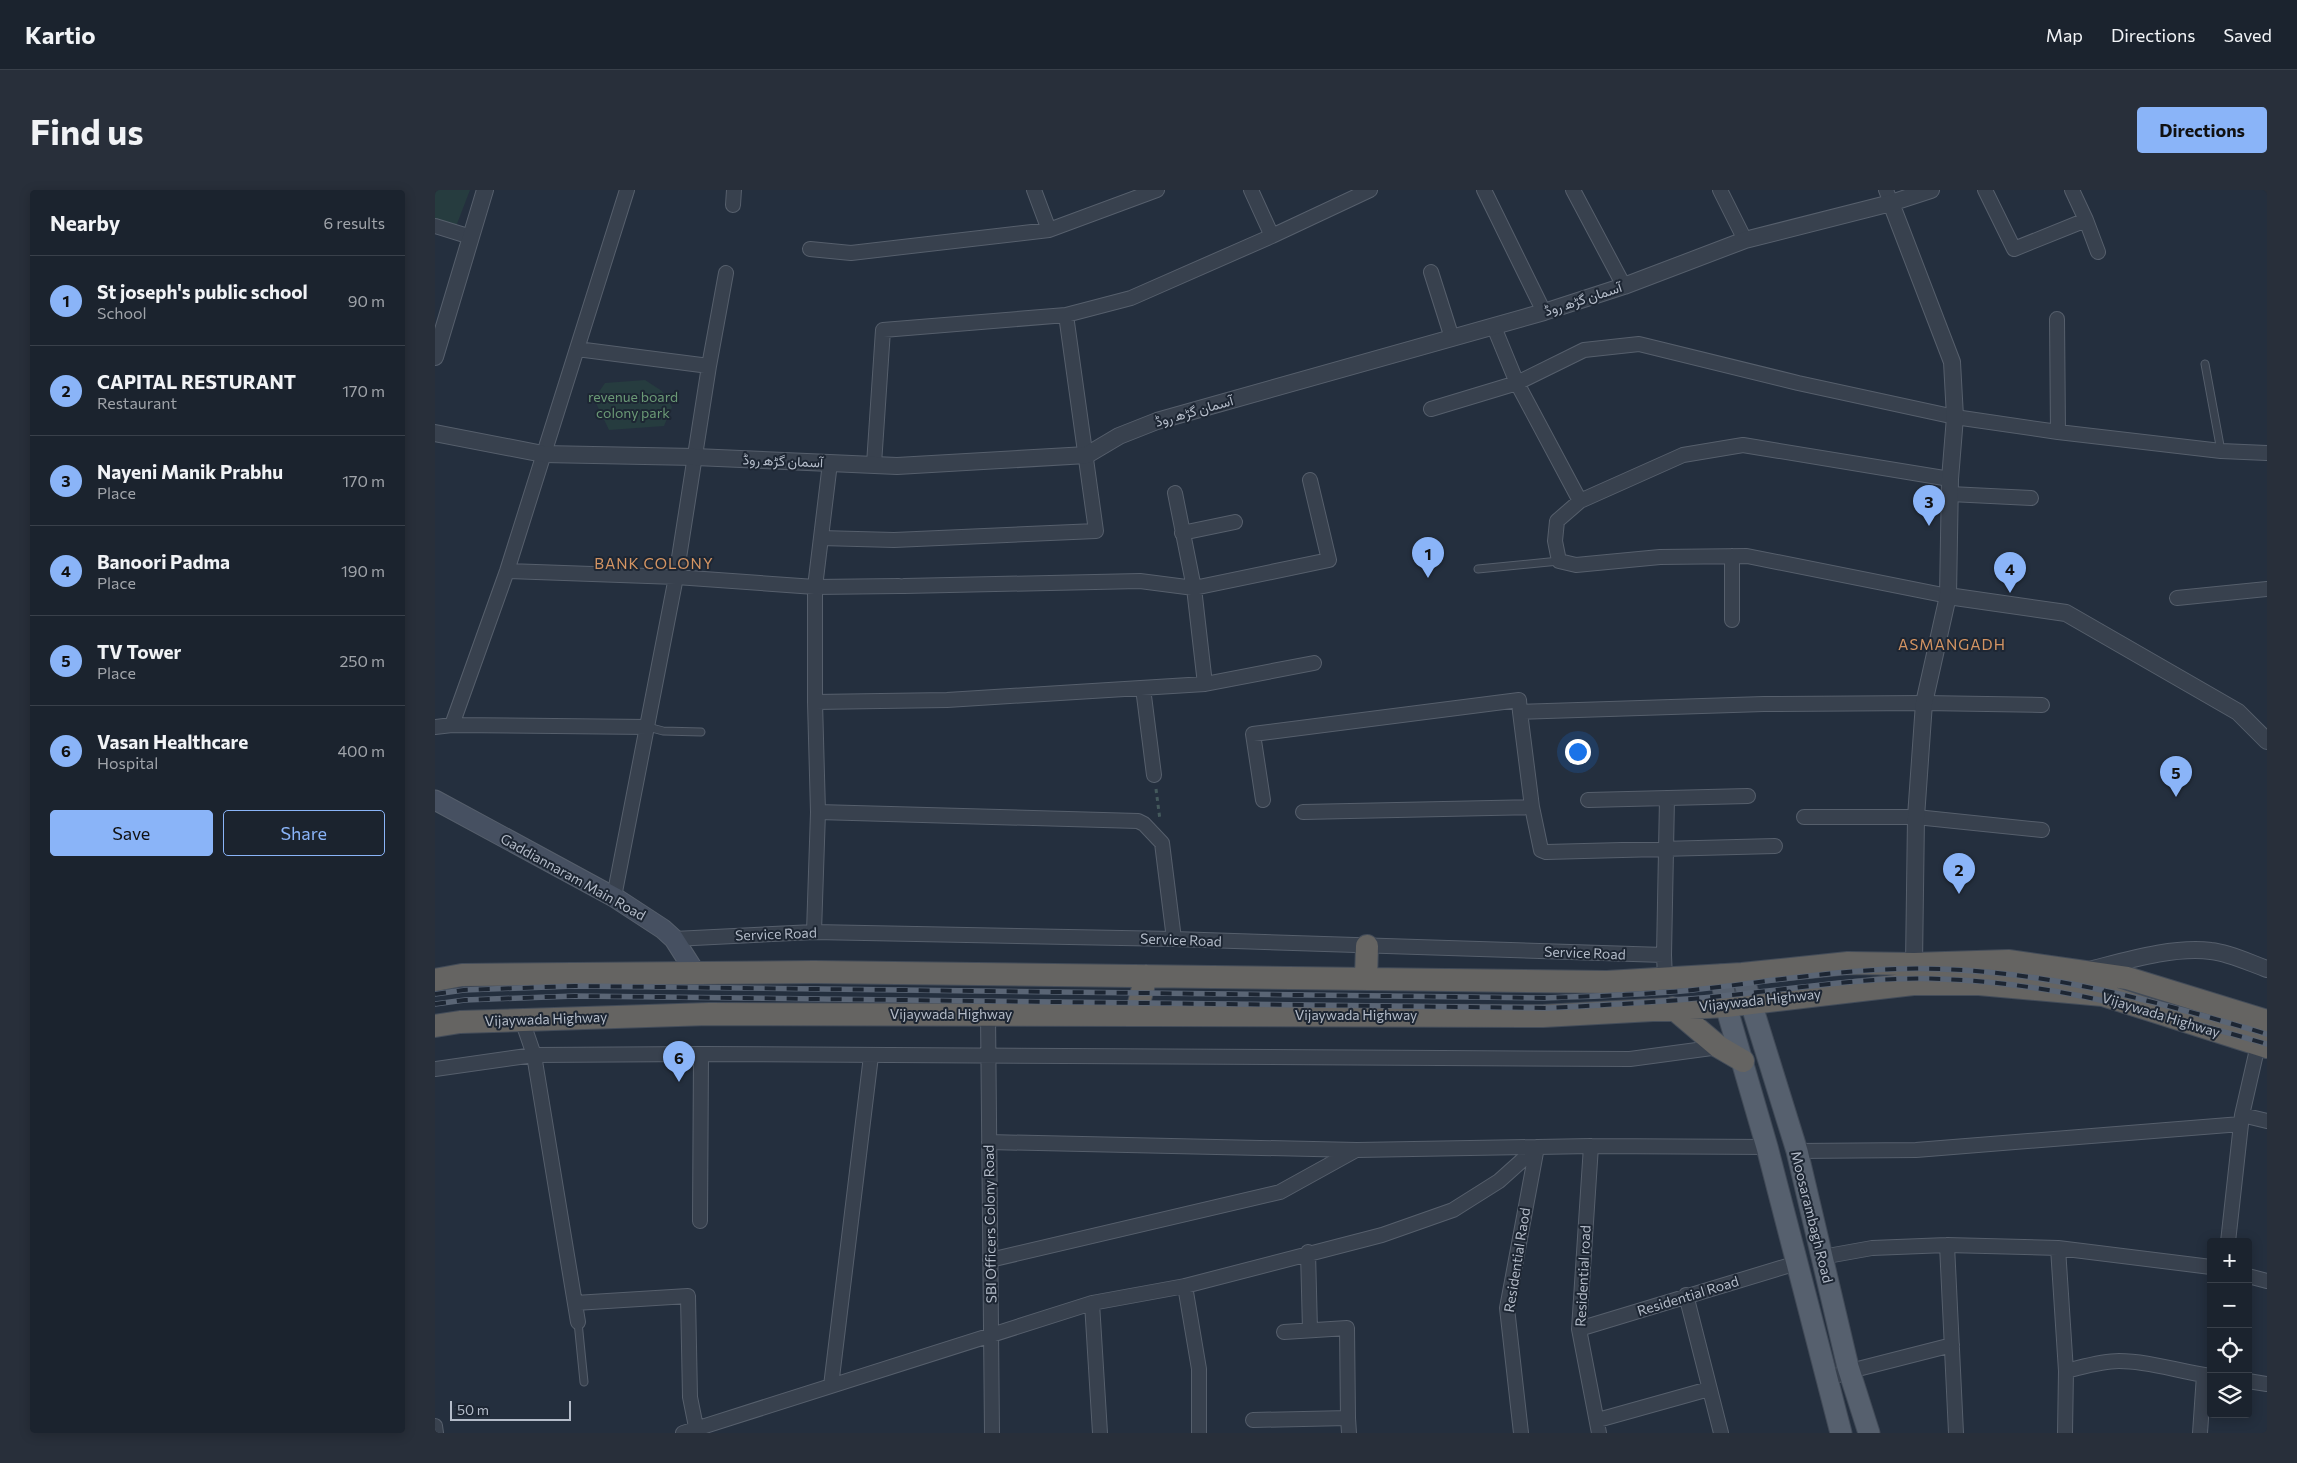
<!DOCTYPE html>
<meta charset="utf-8">
<style>
body{margin:0;font-family:Commissioner,Vazirmatn,sans-serif;background:#282f3a;color:#f1f3f6}
.controls{position:absolute;right:15px;bottom:15px;display:grid;overflow:hidden;border-radius:5px;box-shadow:0 2px 12px #0003}
.controls button{width:45px;height:45px;display:grid;place-items:center;padding:0;border:0;border-bottom:1px solid #39404a;background:#1b232e;color:#f1f3f6;font:25px sans-serif}
.scale{position:absolute;left:15px;bottom:12px;width:121px;box-sizing:border-box;padding-left:5px;border:2px solid #b4bcc9;border-top:0;font-size:14px;line-height:18px;white-space:nowrap;color:#b4bcc9;-webkit-text-stroke:4px #1d2633;paint-order:stroke}
.you{position:absolute;left:1142px;top:561px;width:18px;height:18px;margin:-12px;border:4px solid #fff;border-radius:50%;background:#1a73e8;box-shadow:0 0 0 8px #1a73e833}
.badge{display:grid;place-items:center;width:32px;height:32px;border-radius:50%;background:#8ab4f8;color:#111;font-size:16px;font-weight:700}
.pin{position:absolute;translate:-50% -41px;filter:drop-shadow(0 1px 2px #0008)}
.pin::after{content:'';position:absolute;top:26px;width:18px;height:15px;background:inherit;clip-path:polygon(0 0,100% 0,50% 100%)}
.list{margin:0;padding:0;list-style:none}
h2{display:flex;justify-content:space-between;align-items:center;height:65px;margin:0;padding:0 20px;font-size:21px}
h2 small{font-size:16px;font-weight:400;color:#a0a4aa}
.list li{display:grid;grid-template-columns:32px 1fr auto;gap:15px;align-items:center;box-sizing:border-box;height:90px;padding:0 20px;border-top:1px solid #39404a}
.list b{display:block;font-size:19px;white-space:nowrap}
.list p{margin:0;font-size:16px;white-space:nowrap;color:#a0a4aa}
.list em{font-size:16px;font-style:normal;color:#a0a4aa}
.actions{display:flex;gap:10px;padding:15px 20px}
.actions a{flex:1;padding:11px 0;border:1px solid #8ab4f8;border-radius:5px;text-align:center;font-size:18px;color:#8ab4f8}
.actions .main{background:#8ab4f8;color:#111}
.icon{flex:none;width:28px;height:28px;fill:none;stroke:currentColor;stroke-width:2;stroke-linecap:round;stroke-linejoin:round}
.map{position:relative;flex:none;width:1832px;height:1243px;overflow:hidden;border-radius:5px}
header{display:flex;align-items:center;gap:30px;box-sizing:border-box;height:70px;padding:0 25px;background:#1b232e;border-bottom:1px solid #39404a}
header strong{font-size:24px}
nav{display:flex;gap:28px;margin-inline-start:auto;font-size:18px}
.intro{display:flex;align-items:center;justify-content:space-between;box-sizing:border-box;height:120px;padding:0 30px}
h1{margin:0;font-size:35px}
.button{padding:12px 22px;border-radius:5px;background:#8ab4f8;color:#111;font-size:18px;font-weight:700}
main{display:flex;gap:30px;padding:0 30px}
aside{flex:1;background:#1b232e;border-radius:5px;box-shadow:0 2px 12px #0003}
.map>svg:first-child{display:block}
.green{fill:#263c3f}
.lines{fill:none;stroke-linecap:round;stroke-linejoin:round}
.service-casing{stroke:#565f6c;stroke-width:9}
.minor-casing{stroke:#565f6c;stroke-width:16}
.tertiary-casing{stroke:#565f6c;stroke-width:18}
.secondary-casing{stroke:#565f6c;stroke-width:21}
.primary-casing{stroke:#414a57;stroke-width:23}
.trunk-casing{stroke:#434c59;stroke-width:24}
.path{stroke:#44595c;stroke-width:3;stroke-dasharray:4 4;stroke-linecap:butt}
.service{stroke:#38414e;stroke-width:7}
.minor{stroke:#38414e;stroke-width:14}
.tertiary{stroke:#38414e;stroke-width:16}
.secondary{stroke:#465061;stroke-width:19}
.primary{stroke:#56606e;stroke-width:21}
.trunk{stroke:#656462;stroke-width:22}
.rail-casing{stroke:#5a6575;stroke-width:5.5}
.rail{stroke:#1d2633;stroke-width:4;stroke-dasharray:11;stroke-linecap:butt}
.labels{text-anchor:middle;stroke-width:4;stroke-linejoin:round;paint-order:stroke}
.street-label{font-size:14px;fill:#b4bcc9;stroke:#1d2633}
.park-label{font-size:14px;fill:#6b9a76;stroke:#1d2633}
.neighbourhood-label{font-size:15px;letter-spacing:1px;fill:#d59563;stroke:#1d2633}
</style>
<header>
<strong>Kartio</strong>
<nav><a>Map</a><a>Directions</a><a>Saved</a></nav>
</header>
<div class="intro"><h1>Find us</h1><a class="button">Directions</a></div>
<main>
<aside>
<h2>Nearby<small>6 results</small></h2>
<ul class="list">
<li><span class="badge">1</span><div><b>St joseph's public school</b><p>School</p></div><em>90 m</em></li>
<li><span class="badge">2</span><div><b>CAPITAL RESTURANT</b><p>Restaurant</p></div><em>170 m</em></li>
<li><span class="badge">3</span><div><b>Nayeni Manik Prabhu</b><p>Place</p></div><em>170 m</em></li>
<li><span class="badge">4</span><div><b>Banoori Padma</b><p>Place</p></div><em>190 m</em></li>
<li><span class="badge">5</span><div><b>TV Tower</b><p>Place</p></div><em>250 m</em></li>
<li><span class="badge">6</span><div><b>Vasan Healthcare</b><p>Hospital</p></div><em>400 m</em></li>
</ul>
<div class="actions"><a class="main">Save</a><a>Share</a></div>
</aside>
<div class="map">
<svg width="1832" height="1243" viewBox="0 0 1832 1243">
<rect width="100%" height="100%" fill="#242f3e"/>
<path class="green" d="M0,0H35L20,39L0,32Z
M210,190L227,201L237,217L229,236L174,240L159,209L170,193Z"/>
<g class="lines">
<defs>
<path id="service" d="M1770,174L1786,261
M1043,379L1124,371
M213,537L228,541L266,542
M143,1132L149,1192"/>
<path id="minor" d="M599,0L614,40
M816,0L837,46
M1049,0L1109,122
M1138,0L1189,96
M1285,0L1310,50
M1451,0L1456,13
M1550,0L1579,59L1651,30L1637,0
M298,15L299,0
M1651,30L1663,62
M0,36L36,47
M375,59L416,63L614,40L722,0
M996,82L1017,148
M1622,129L1623,242
M1059,137L1082,193L1145,311L1248,265L1308,255L1515,289
M142,159L274,176
M996,219L1082,193L1149,160L1204,154L1363,193L1520,227L1623,242L1786,261L1832,263
M439,274L448,140L631,125L696,108L837,46L935,0
M740,303L759,398L770,494
M1515,304L1596,308
M1145,311L1122,331L1120,351L1124,371L1141,375L1225,367L1312,366L1513,406
M747,343L800,332
M386,348L459,350L661,341L631,125
M1297,366V430
M72,381L241,387L380,397L464,396
M469,396L705,391L759,398L894,370L875,290
M1742,408L1832,399
M708,498L719,585
M380,512L512,510L770,494L879,473
M1085,522L1097,617L1106,660L1111,662L1340,656
M17,535L72,381L192,0
M0,537L17,535L213,537
M828,610L818,544L1084,510L1085,522L1329,514L1489,513L1607,515
M1153,610L1313,606
M383,622L703,631L709,634L727,653L739,749
M868,622L1097,617
M1369,627H1481L1607,640
M179,707L241,387L274,176L291,83
M379,742L383,622L380,512V397L395,273
M239,749L379,742L739,749L1229,765L1230,789
M1229,765L1232,608
M553,824L557,1243
M87,830L99,865L143,1132
M0,879L99,865L266,864L1195,869L1284,857
M1807,925L1832,931
M554,952L922,960L1156,956L1332,957
M1156,956L1144,1139L1164,1243
M1362,961L1481,960L1806,934
M265,1031L266,864
M1793,1052L1807,925L1823,855
M1512,1055L1521,1243
M1623,1058L1631,1181L1630,1243
M873,1062L875,1140
M1387,1067L1437,1058L1512,1055L1623,1058L1776,1077
M555,1070L845,1002L921,960
M1813,1086L1832,1091
M750,1096L764,1179V1243
M1251,1105L1286,1243
M140,1113L253,1106L255,1207L261,1237
M657,1113L665,1243
M1144,1139L1362,1073
M849,1142L912,1138L913,1228
M1631,1181C1648,1177 1666,1171 1684,1171C1715,1171 1745,1182 1776,1186
M1392,1189L1415,1181L1517,1155
M1813,1191L1832,1194
M396,1196L436,866
M818,1230L913,1228L914,1243
M1163,1230L1274,1199
M0,1236L1,1243
M248,1243L657,1113L750,1096L947,1045L1018,1020L1064,991L1102,957
M1086,1243L1072,1118L1102,957
M1765,1243L1769,1185"/>
<path id="tertiary" d="M1456,13L1517,172L1520,227L1515,289L1513,406L1489,513L1481,627L1479,774
M0,167L50,0
M0,243L108,264L260,267L462,276L652,265L684,246L722,231L1109,122L1189,96L1310,50L1456,13L1496,0
M1513,406L1631,423L1803,522L1832,551
M1654,780C1690,771 1739,756 1776,761C1795,763 1815,773 1832,779"/>
<path id="secondary" d="M0,610L179,707L228,739L239,749L260,782"/>
<path id="primary" d="M1307,784L1362,961L1413,1177L1434,1243
M1286,785L1291,816L1332,957L1406,1243"/>
<path id="trunk" d="M931,789L932,756
M0,790L27,785L379,782L1172,792L1307,784L1413,773L1479,774L1573,771L1692,788L1832,831
M1238,818L1284,857L1308,871
M701,825L711,786
M0,836L25,832L274,824L1108,826L1291,816L1478,794H1544L1668,805L1832,857"/>
</defs>
<use href="#service" class="service-casing"/>
<use href="#minor" class="minor-casing"/>
<use href="#tertiary" class="tertiary-casing"/>
<use href="#secondary" class="secondary-casing"/>
<use href="#primary" class="primary-casing"/>
<use href="#trunk" class="trunk-casing"/>
<path class="path" d="M721,599L725,630"/>
<use href="#service" class="service"/>
<use href="#minor" class="minor"/>
<use href="#tertiary" class="tertiary"/>
<use href="#secondary" class="secondary"/>
<use href="#primary" class="primary"/>
<use href="#trunk" class="trunk"/>
<defs>
<path id="rail" d="M0,804L29,800L140,796L1110,808C1159,806 1209,805 1258,800C1340,791 1423,776 1506,779C1621,783 1723,812 1832,844
M0,814L30,810L140,806L1111,818C1172,815 1234,812 1296,805C1366,798 1436,786 1507,789C1620,793 1724,823 1832,854"/>
</defs>
<use href="#rail" class="rail-casing"/>
<use href="#rail" class="rail"/>
</g>
<g class="labels">
<g class="street-label">
<text transform="translate(1148 109) rotate(-18)" y="5">آسمان گڑھ روڈ</text>
<text transform="translate(759 221) rotate(-16)" y="5">آسمان گڑھ روڈ</text>
<text transform="translate(348 271) rotate(2)" y="5">آسمان گڑھ روڈ</text>
<text transform="translate(138 687) rotate(29)" y="5">Gaddiannaram Main Road</text>
<text transform="translate(341 744) rotate(-2)" y="5">Service Road</text>
<text transform="translate(746 750) rotate(2)" y="5">Service Road</text>
<text transform="translate(1150 763) rotate(2)" y="5">Service Road</text>
<text transform="translate(1325 810) rotate(-6)" y="5">Vijaywada Highway</text>
<text x="516" y="829">Vijaywada Highway</text>
<text x="921" y="830">Vijaywada Highway</text>
<text transform="translate(1726 825) rotate(17)" y="5">Vijaywada Highway</text>
<text transform="translate(111 829) rotate(-2)" y="5">Vijaywada Highway</text>
<text transform="translate(1377 1027) rotate(76)" y="5">Moosarambagh Road</text>
<text transform="translate(555 1034) rotate(-91)" y="5">SBI Officers Colony Road</text>
<text transform="translate(1082 1070) rotate(-81)" y="5">Residential Raod</text>
<text transform="translate(1148 1086) rotate(-87)" y="5">Residential road</text>
<text transform="translate(1253 1106) rotate(-17)" y="5">Residential Road</text>
</g>
<g class="park-label">
<text x="198" y="212">revenue board<tspan x="198" dy="16">colony park</tspan></text>
</g>
<g class="neighbourhood-label">
<text x="219" y="379">BANK COLONY</text>
<text x="1517" y="460">ASMANGADH</text>
</g>
</g>
</svg>
<div class="controls">
<button>+</button>
<button>−</button>
<button><svg class="icon" aria-label="locate" viewBox="0 0 24 24"><circle cx="12" cy="12" r="6"/><path d="M12 2v4M12 18v4M2 12h4M18 12h4"/></svg></button>
<button><svg class="icon" aria-label="layers" viewBox="0 0 24 24"><path d="M12 4l9 5-9 5-9-5zM3 14l9 5 9-5"/></svg></button>
</div>
<div class="scale">50 m</div>
<div class="you"></div>
<div class="pin badge" style="left:993px;top:388px">1</div>
<div class="pin badge" style="left:1524px;top:704px">2</div>
<div class="pin badge" style="left:1494px;top:336px">3</div>
<div class="pin badge" style="left:1575px;top:403px">4</div>
<div class="pin badge" style="left:1741px;top:607px">5</div>
<div class="pin badge" style="left:244px;top:892px">6</div>
</div>
</main>
